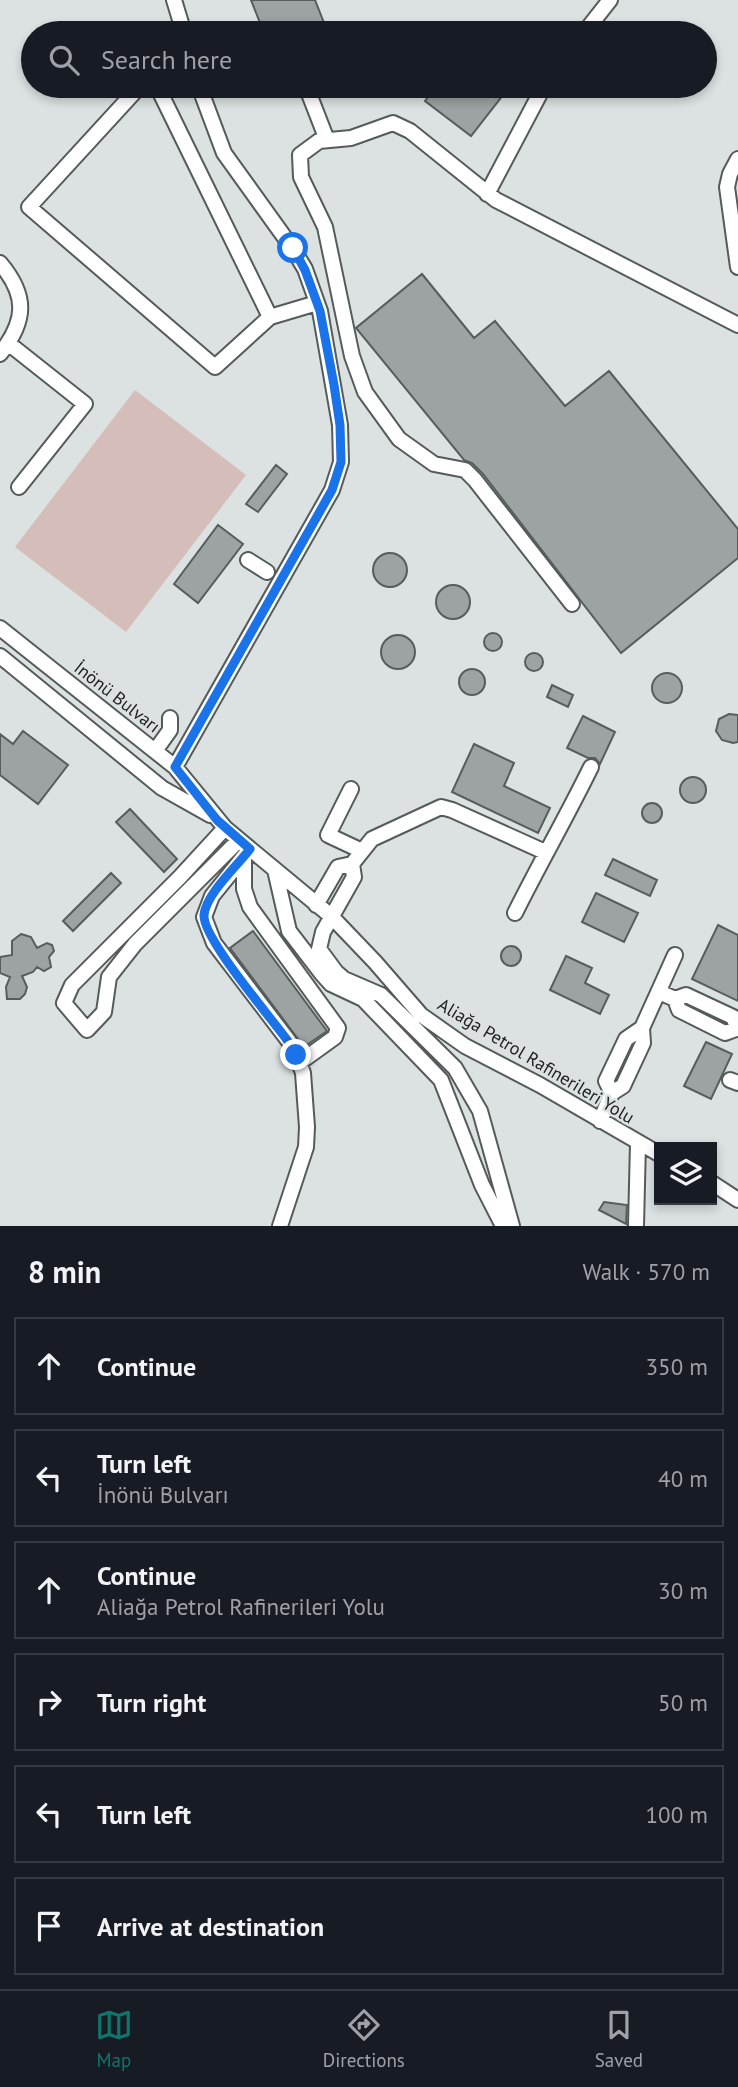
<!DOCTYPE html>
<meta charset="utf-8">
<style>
body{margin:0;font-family:"PT Sans",sans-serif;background:#242831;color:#f1f3f6}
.controls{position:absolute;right:21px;bottom:21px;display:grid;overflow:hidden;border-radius:0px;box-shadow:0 4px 10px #0003}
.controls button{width:63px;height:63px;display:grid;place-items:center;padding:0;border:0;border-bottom:2px solid #363941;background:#171b24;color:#f1f3f6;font:35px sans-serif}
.stop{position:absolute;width:21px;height:21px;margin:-16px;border:5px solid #1a73e8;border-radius:50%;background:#fff}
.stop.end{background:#1a73e8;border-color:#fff;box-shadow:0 2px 7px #0008}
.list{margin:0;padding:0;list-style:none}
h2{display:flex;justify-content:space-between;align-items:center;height:91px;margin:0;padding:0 28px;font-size:30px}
h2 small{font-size:23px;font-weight:400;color:#9ea1a6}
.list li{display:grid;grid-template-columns:46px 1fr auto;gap:21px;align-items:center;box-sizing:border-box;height:98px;margin:0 14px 14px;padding:0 14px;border:2px solid #363941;border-radius:0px}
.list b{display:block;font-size:26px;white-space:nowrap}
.list p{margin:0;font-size:23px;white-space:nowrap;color:#9ea1a6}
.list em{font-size:23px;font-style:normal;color:#9ea1a6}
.icon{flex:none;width:38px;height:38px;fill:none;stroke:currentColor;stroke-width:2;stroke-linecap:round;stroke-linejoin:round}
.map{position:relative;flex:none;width:738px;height:1226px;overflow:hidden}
.search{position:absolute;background:#171b24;box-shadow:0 4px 10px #0003;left:21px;right:21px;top:21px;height:77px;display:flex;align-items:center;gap:18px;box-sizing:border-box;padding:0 24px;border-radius:38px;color:#9ea1a6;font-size:26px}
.sheet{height:763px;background:#171b24}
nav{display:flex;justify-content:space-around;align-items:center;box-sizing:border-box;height:98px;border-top:2px solid #363941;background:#171b24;font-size:19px;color:#9ea1a6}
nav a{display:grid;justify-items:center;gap:4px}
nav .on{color:#0f766e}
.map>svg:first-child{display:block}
.green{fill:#d5bdba}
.building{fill:#9ca3a2;stroke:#575d5d;stroke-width:2}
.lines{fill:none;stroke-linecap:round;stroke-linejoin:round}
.minor-casing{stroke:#555b5a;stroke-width:18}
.minor{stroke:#fff;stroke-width:14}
.route{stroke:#1a73e8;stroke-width:9}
.labels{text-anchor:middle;stroke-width:5;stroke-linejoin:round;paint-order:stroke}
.street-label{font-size:18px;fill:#1f2121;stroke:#dbe2e1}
</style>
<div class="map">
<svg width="738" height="1226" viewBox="0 0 738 1226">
<rect width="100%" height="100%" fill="#dbe2e1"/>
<path class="green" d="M135,390L246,475L126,632L15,547Z"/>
<path class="building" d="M251,0H315L328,33H264Z
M436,86H510L471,136L425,101Z
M422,274L474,338L495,321L565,406L609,371L738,529V558L621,653L483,474L472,463L464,460L356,328Z
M276,465L287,474L258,512L246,504Z
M218,525L243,544L198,603L174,584Z
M373 570a17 17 0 1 1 34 0a17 17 0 1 1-34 0Z
M436 602a17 17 0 1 1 34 0a17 17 0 1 1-34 0Z
M484 642a9 9 0 1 1 18 0a9 9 0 1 1-18 0Z
M381 652a17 17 0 1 1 34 0a17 17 0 1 1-34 0Z
M525 662a9 9 0 1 1 18 0a9 9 0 1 1-18 0Z
M459 682a13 13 0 1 1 26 0a13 13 0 1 1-26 0Z
M652 688a15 15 0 1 1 30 0a15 15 0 1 1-30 0Z
M552,685L573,695L568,707L547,697Z
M729,714L738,715V742L733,743L722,740L716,731L719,719Z
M583,716L615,732L600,764L595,758H588L567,748Z
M23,731L68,765L38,804L0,775V734L13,744Z
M474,744L514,763L504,786L550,808L538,833L452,792Z
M680 790a13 13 0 1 1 26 0a13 13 0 1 1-26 0Z
M642 813a10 10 0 1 1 20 0a10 10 0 1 1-20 0Z
M130,809L177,859L164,872L116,822Z
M613,859L657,880L650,896L605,875Z
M111,873L121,883L73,931L63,921Z
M596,893L638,913L624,942L582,922Z
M718,925L738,935V1001L692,979Z
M253,931L327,1031L304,1047L230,948Z
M21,934L31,937L37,948L47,943L52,945L54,951L49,957L51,967L44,971L37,967L33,972L22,976L27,987L25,994L20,999H7L6,987L10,977L0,973V957L12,955V941Z
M501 956a10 10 0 1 1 20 0a10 10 0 1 1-20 0Z
M566,956L592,968L585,983L609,995L600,1014L550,990Z
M706,1042L732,1054L711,1099L684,1086Z
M604,1202L627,1205L626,1224L599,1210Z"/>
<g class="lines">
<defs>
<path id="minor" d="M174,0L184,33
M584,33L610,0
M140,86L29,207L215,367L270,317L317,303
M157,86L270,317
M306,86L327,140
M738,159L730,174L727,187L738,267
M487,194L544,86
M0,263C27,295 27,320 0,354
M8,343L85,404L19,487
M248,560L267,572
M572,604L475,480L465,470L434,464L399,439L365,392L352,356L325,227L301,177L300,155L319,141L351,138L393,123L410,131L496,200L738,325
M0,628L175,767L225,828L331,916L375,962L421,1015L465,1046L540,1085L659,1154
M0,656L162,788L210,815
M155,751L170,730V718
M175,767L332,490L341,462L340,425L320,311L305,269L293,249L224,153L199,86
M351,789L328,835L362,851
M225,828L180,877L72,985L64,1003L87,1030L104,1012L109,977L135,944L239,840
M250,849L212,896L204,917L214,943L294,1048L303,1073L307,1127L306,1147L280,1226
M244,857V889L250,907L338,1028L335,1037L299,1063
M352,864L354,877L323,932L319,949L336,972L344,979L381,995L455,1068L480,1111L512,1226
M275,870L289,931L322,974L331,984L363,999L441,1080L482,1185L503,1226
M316,905L338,867L352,864L372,839L441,807L452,810L545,852
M515,913C540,863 567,816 591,767
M659,992L675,999L686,995L733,1017L738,1029
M675,999L679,1010L725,1033L736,1029
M730,1080L738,1083
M612,1093L606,1081L626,1039L642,1028
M600,1121L612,1093L623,1086L643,1043L642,1028L675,955
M712,1183L738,1200
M636,1226L638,1143"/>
</defs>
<use href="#minor" class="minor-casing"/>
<use href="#minor" class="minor"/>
</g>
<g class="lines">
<path class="route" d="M293,248L305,270L320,311L334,385L340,425L341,462L332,490L175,767L217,820L250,849C237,866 206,894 204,915C202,938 274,1021 290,1044L296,1055"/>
</g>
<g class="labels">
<g class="street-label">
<text transform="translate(117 697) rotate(38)" y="6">İnönü Bulvarı</text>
<text transform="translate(536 1061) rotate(31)" y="6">Aliağa Petrol Rafinerileri Yolu</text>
</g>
</g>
</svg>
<div class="controls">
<button><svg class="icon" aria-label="layers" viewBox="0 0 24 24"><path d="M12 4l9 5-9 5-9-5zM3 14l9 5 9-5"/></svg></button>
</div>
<div class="stop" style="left:293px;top:248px"></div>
<div class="stop end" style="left:296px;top:1055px"></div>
<div class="search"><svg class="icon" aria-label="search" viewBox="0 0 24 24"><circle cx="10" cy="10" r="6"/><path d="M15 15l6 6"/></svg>Search here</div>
</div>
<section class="sheet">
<h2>8 min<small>Walk · 570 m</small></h2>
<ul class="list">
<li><svg class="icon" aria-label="ahead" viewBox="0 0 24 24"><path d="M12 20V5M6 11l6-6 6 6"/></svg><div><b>Continue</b></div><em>350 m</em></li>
<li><svg class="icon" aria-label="left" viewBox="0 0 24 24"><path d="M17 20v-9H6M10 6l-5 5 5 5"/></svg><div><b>Turn left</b><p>İnönü Bulvarı</p></div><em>40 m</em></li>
<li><svg class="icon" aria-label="ahead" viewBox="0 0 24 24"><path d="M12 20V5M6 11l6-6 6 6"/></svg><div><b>Continue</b><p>Aliağa Petrol Rafinerileri Yolu</p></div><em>30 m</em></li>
<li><svg class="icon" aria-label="right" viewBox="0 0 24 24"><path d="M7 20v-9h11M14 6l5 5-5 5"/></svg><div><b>Turn right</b></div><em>50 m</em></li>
<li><svg class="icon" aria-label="left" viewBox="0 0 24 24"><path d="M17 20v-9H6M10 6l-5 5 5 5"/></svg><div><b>Turn left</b></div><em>100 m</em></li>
<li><svg class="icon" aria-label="arrive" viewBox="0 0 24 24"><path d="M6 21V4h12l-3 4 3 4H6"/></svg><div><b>Arrive at destination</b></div></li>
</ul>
</section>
<nav>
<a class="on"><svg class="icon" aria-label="map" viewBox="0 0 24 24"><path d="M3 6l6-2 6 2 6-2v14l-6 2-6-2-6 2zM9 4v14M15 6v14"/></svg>Map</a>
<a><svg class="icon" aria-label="directions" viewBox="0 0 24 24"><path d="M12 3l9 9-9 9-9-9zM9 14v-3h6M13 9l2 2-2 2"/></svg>Directions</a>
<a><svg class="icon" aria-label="saved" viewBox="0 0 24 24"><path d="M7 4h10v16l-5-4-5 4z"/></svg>Saved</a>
</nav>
